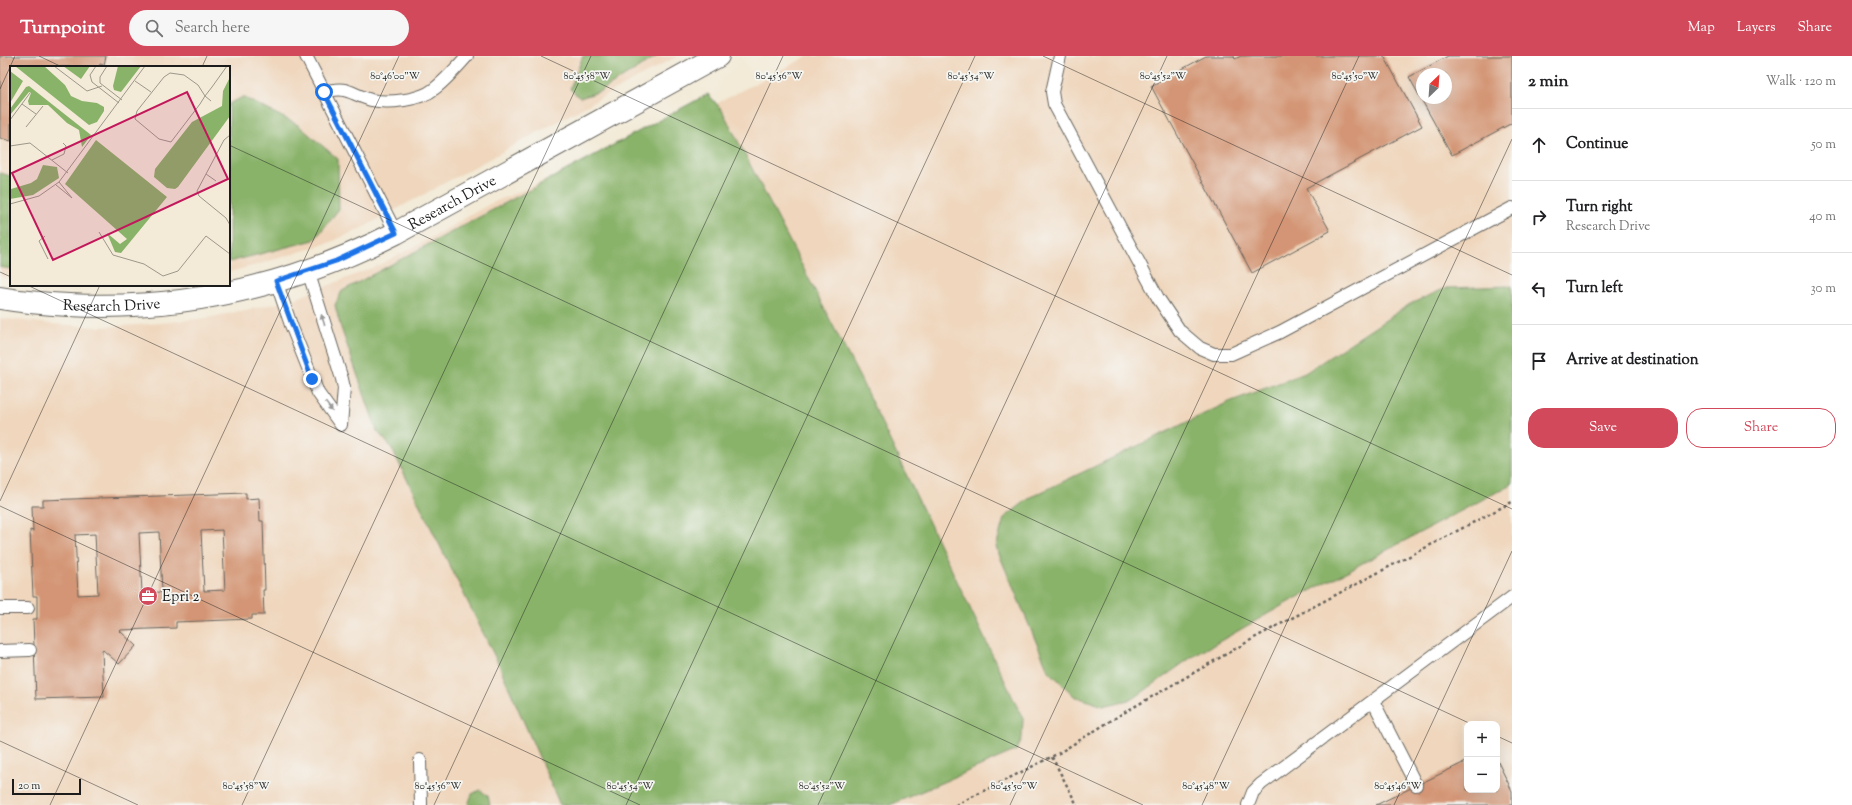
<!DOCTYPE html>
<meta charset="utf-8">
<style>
body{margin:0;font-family:"Sorts Mill Goudy",serif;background:#f6f6f6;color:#202124}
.controls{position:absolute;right:12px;bottom:12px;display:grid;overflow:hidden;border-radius:8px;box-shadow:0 4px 16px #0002}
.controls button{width:36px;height:36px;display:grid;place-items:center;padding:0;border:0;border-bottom:1px solid #e0e0e0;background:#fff;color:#202124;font:20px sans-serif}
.compass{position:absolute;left:1416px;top:12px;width:36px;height:36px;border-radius:50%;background:#fff;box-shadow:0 4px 16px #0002;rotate:25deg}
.scale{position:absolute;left:12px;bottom:10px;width:69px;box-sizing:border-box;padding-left:4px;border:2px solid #1c1c1c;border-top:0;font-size:11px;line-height:14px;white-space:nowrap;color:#1c1c1c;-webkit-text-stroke:3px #f6f6f2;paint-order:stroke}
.stop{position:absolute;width:12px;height:12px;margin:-9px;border:3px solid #1a73e8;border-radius:50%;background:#fff}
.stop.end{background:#1a73e8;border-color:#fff;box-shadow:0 1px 4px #0008}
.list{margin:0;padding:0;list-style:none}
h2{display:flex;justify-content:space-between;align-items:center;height:52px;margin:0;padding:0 16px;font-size:17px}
h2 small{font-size:13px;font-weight:400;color:#757577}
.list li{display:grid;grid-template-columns:26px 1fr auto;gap:12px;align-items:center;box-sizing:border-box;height:72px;padding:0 16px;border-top:1px solid #e0e0e0}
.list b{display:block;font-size:15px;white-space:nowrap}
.list p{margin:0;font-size:13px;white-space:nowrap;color:#757577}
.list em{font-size:13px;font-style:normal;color:#757577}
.actions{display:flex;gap:8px;padding:12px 16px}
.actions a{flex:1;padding:9px 0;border:1px solid #d1495b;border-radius:16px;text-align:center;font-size:14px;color:#d1495b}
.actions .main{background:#d1495b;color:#fff}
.icon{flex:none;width:22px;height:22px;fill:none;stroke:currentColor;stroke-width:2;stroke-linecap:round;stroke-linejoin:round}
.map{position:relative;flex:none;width:1512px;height:749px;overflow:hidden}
header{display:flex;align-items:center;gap:24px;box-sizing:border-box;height:56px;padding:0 20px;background:#d1495b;color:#fff}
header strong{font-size:19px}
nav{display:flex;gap:22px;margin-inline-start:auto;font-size:14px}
.search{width:280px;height:36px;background:#f6f6f6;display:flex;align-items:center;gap:10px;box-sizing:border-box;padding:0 14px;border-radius:22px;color:#757577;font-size:15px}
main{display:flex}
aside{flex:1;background:#fff}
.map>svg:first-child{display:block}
.built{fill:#efd6bc;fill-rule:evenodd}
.forest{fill:#8ab36a;stroke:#536843}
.building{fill:#d39574;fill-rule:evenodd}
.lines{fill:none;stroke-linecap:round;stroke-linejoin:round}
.service-casing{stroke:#67645d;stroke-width:14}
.tertiary-casing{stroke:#67645d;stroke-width:24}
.path{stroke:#67645d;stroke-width:2.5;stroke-dasharray:3 3;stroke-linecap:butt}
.service{stroke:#fff;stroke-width:12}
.tertiary{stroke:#fff;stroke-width:22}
.oneway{fill:#999}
.route{stroke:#1a73e8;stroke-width:5}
.ticks{fill:none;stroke:#1c1c1c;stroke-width:1;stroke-opacity:0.45}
.labels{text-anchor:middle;stroke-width:3.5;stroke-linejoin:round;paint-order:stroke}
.street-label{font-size:15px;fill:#1c1c1c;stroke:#f6f6f2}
.poi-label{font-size:15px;fill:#1c1c1c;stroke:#f6f6f2;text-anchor:start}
.inset-road{fill:none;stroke:#9d988c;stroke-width:1}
.view{fill:#c2185b;fill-opacity:0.15;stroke:#c2185b;stroke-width:2}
.inset-edge{fill:none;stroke:#1c1c1c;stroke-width:2}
.ticks-label{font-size:10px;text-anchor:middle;fill:#1c1c1c;stroke:#f6f6f2;stroke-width:3.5;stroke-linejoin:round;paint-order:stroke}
</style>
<header>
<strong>Turnpoint</strong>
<div class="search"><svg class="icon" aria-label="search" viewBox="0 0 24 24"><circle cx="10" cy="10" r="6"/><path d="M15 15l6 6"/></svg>Search here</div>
<nav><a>Map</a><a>Layers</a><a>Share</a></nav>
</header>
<main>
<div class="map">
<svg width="1512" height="749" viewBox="0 0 1512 749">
<rect width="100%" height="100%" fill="#f6f6f2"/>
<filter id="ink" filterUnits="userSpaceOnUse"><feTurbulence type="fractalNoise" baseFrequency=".025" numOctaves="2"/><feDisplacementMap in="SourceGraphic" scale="8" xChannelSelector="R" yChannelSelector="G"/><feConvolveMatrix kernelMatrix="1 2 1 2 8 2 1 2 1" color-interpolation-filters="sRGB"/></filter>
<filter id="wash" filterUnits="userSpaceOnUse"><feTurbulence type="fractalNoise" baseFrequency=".012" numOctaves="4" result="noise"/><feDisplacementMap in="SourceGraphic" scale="16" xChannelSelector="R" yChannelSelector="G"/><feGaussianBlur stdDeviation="0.9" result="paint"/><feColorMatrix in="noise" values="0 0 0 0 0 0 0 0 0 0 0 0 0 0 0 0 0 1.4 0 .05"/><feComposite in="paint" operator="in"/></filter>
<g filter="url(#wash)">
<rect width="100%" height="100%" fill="#f3ead7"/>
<path class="built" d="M0,0H678L364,171L331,186L260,208L229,216V11H11V222L0,220Z
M808,0H1512V749H0V262L52,268L100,271L150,268L207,262L292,244L377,210L416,190L490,148L689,62ZM1422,18H1446V42H1422ZM1467,668H1497V734H1467Z"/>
<path class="forest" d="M583,0H657L601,35L580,42L570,33Z
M708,38L722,54L861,324L1023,663L1022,682L1017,694L890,749H560L499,609L391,391L377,375L340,269L335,249L342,235Z
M243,41L298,69L338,103L339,153L314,184L229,206V48Z
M0,117L11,120V213L0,211Z
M1512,230V428L1285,548L1189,603L1133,643L1103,650L1074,640L1048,614L996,491L1004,462L1031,441L1229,346L1305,317L1410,248L1446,232Z
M480,734L488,740L490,749H468L472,738Z"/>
<g id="blocks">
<path class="building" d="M0,0H106L104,9L100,8L99,11H11V85L0,82Z
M1206,0H1234L1235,3L1241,0H1384L1422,70L1306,132L1330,175L1252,217L1151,30Z
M1448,0H1512V67L1452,99L1409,21ZM1422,18H1446V42H1422Z
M246,437V443L259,442L260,465H263L265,534H263L264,559H252V563L176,566V572L121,574L120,575L136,590L119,608L103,594L102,595L104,641L36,643L33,563H37V540H33L30,474L33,475L32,450H43V444ZM222,474L225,534L204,535L201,475ZM159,476L162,536L142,537L139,477ZM95,478L98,538L78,539L75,479Z
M1497,704L1512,735V749H1376L1467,705V734H1497Z"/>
</g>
</g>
<g filter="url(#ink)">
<use href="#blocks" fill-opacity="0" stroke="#67645d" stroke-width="1"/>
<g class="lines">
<defs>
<path id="service" d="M306,0L396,177
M1060,0L1052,36L1054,48L1158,242L1180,275L1200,292L1214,298H1231L1280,276L1512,152
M324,36C348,29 350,38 371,44C388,48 421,44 434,33C446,24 457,11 467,0
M276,225L291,269L318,337L341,369L344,332L342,323L308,215
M0,552H28
M0,595L30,594
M1373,645L1416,729
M420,704L421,749
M1248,749L1253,736L1261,728L1512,541"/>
<g id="tertiary">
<path id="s1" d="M0,242C23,246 46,248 69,249C183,255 294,229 396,177L718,0"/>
</g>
</defs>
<use href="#service" class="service-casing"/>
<use href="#tertiary" class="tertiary-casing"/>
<path class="path" d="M1052,701L1077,749
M956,749L1059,697L1120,659L1256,581L1512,446"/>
<use href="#service" class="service"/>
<use href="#tertiary" class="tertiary"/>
</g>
<defs><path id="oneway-solid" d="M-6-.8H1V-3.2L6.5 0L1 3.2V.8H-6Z"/></defs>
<g class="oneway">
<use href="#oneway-solid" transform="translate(323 264) rotate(-108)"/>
<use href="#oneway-solid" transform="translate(329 351) rotate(54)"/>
</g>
</g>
<g class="lines" filter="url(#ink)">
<path class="route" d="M312,323L276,225L336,205L396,177L324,36"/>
</g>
<path class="ticks" d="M39,0L62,11M541,0L1512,453M1043,0L1512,219M202,11L207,0M0,33L15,0M229,89L1471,668M0,216L11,221M27,229L1143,749M0,445L100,229M0,450L640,749M1497,680L1512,687M0,685L138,749M50,749L399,0M242,749L591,0M434,749L783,0M626,749L975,0M818,749L1167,0M1010,749L1359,0M1202,749L1512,83M1394,749L1512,495"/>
<defs>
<symbol id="office-disc" viewBox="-11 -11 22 22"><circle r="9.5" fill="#d1495b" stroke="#f6f6f2"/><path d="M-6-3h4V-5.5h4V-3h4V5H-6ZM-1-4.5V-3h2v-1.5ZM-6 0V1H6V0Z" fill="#fff"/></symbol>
</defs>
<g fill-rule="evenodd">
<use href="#office-disc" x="137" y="529" width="22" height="22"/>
</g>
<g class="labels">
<g class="street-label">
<text dy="5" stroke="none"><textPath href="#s1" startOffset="472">Research Drive</textPath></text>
<text dy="5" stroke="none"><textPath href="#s1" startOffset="112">Research Drive</textPath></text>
</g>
<g class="poi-label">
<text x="162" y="545">Epri 2</text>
</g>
</g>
<g transform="translate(10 10)">
<rect width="220" height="220" fill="#f3ead7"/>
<path d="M5,0H34L55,19L61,30L72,35L87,37L94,41V45L87,56L79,59ZM53,0H80L71,13ZM108,0H131L111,26L104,24L103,20ZM0,5L13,15L0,37ZM220,11V50L168,121L165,123L157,122L144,111L145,103L182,56L212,40L213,25ZM19,20L81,69L72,81L69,64L57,57L38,39H19L18,35L21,27L19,26L0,49V43L16,21ZM86,74L157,131L111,187L105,186L97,167L110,178L117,173L55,118ZM33,99L47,101L49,112L23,129L0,133L1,123L21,117L27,113Z" fill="#8ab36a"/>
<path class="inset-road" d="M44,0L77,25L92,20M86,0L80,9L82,16L109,37M97,0L90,11V17L112,34M125,15L141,26M201,35L195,30L188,19L174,9L160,7L154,11L127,45L125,53L149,73L161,76L190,38L195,30L202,21L217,0M12,38L26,48M0,54L20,27M16,61L33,40M220,69L214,74L187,125L189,130L216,152L220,159M0,80L20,77L58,107M42,94L54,88L56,80L53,77M196,108L206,115M46,119L62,132L49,116M0,138L29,130L49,116L135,0M89,166L103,189L134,198L153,210L168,205L196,170L220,188M35,170L29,175L38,193"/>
<path class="view" d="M177,26L218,113L43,194L2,107Z"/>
<rect width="220" height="220" class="inset-edge"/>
</g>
<g class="ticks-label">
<text x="395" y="23">80°46'00"W</text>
<text x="587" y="23">80°45'58"W</text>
<text x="779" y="23">80°45'56"W</text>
<text x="971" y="23">80°45'54"W</text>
<text x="1163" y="23">80°45'52"W</text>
<text x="1355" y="23">80°45'50"W</text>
<text x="246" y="733">80°45'58"W</text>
<text x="438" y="733">80°45'56"W</text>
<text x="630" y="733">80°45'54"W</text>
<text x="822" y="733">80°45'52"W</text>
<text x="1014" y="733">80°45'50"W</text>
<text x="1206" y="733">80°45'48"W</text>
<text x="1398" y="733">80°45'46"W</text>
</g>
</svg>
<div class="controls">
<button>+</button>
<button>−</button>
</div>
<svg class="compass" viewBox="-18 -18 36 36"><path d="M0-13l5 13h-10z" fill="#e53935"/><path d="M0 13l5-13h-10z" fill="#757577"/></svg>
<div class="scale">20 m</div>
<div class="stop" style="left:324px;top:36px"></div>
<div class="stop end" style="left:312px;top:323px"></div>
</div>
<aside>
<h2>2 min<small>Walk · 120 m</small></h2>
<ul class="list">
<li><svg class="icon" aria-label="ahead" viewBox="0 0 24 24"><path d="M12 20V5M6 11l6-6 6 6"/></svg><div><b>Continue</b></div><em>50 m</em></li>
<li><svg class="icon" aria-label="right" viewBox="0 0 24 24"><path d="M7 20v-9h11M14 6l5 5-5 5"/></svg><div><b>Turn right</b><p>Research Drive</p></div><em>40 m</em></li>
<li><svg class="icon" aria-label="left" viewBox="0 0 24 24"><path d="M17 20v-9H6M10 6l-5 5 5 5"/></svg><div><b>Turn left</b></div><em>30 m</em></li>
<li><svg class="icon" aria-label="arrive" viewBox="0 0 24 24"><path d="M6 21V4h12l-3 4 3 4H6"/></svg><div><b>Arrive at destination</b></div></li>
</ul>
<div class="actions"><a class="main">Save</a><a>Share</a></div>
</aside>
</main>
